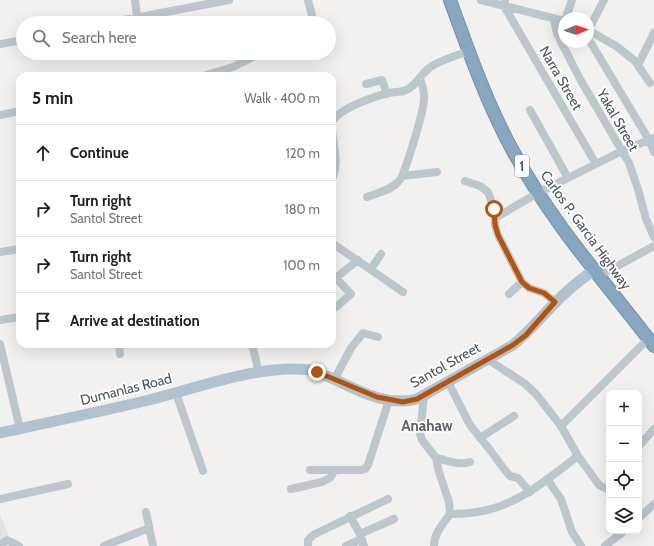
<!DOCTYPE html>
<meta charset="utf-8">
<style>
body{margin:0;font-family:Cabin,sans-serif;background:#f2f2f2;color:#202124}
.controls{position:absolute;right:12px;bottom:12px;display:grid;overflow:hidden;border-radius:8px;box-shadow:0 4px 16px #0002}
.controls button{width:36px;height:36px;display:grid;place-items:center;padding:0;border:0;border-bottom:1px solid #e0e0e0;background:#fff;color:#202124;font:20px sans-serif}
.compass{position:absolute;left:558px;top:12px;width:36px;height:36px;border-radius:50%;background:#fff;box-shadow:0 4px 16px #0002;rotate:88deg}
.stop{position:absolute;width:12px;height:12px;margin:-9px;border:3px solid #b45309;border-radius:50%;background:#fff}
.stop.end{background:#b45309;border-color:#fff;box-shadow:0 1px 4px #0008}
.list{margin:0;padding:0;list-style:none}
h2{display:flex;justify-content:space-between;align-items:center;height:52px;margin:0;padding:0 16px;font-size:17px}
h2 small{font-size:13px;font-weight:400;color:#757577}
.list li{display:grid;grid-template-columns:26px 1fr auto;gap:12px;align-items:center;box-sizing:border-box;height:56px;padding:0 16px;border-top:1px solid #e0e0e0}
.list b{display:block;font-size:15px;white-space:nowrap}
.list p{margin:0;font-size:13px;white-space:nowrap;color:#757577}
.list em{font-size:13px;font-style:normal;color:#757577}
.icon{flex:none;width:22px;height:22px;fill:none;stroke:currentColor;stroke-width:2;stroke-linecap:round;stroke-linejoin:round}
.map{position:relative;flex:none;width:654px;height:546px;overflow:hidden}
.search{position:absolute;background:#fff;box-shadow:0 4px 16px #0002;left:16px;top:16px;width:320px;height:44px;display:flex;align-items:center;gap:10px;box-sizing:border-box;padding:0 14px;border-radius:22px;color:#757577;font-size:15px}
.panel{position:absolute;background:#fff;box-shadow:0 4px 16px #0002;left:16px;top:72px;width:320px;height:276px;border-radius:12px}
.map>svg:first-child{display:block}
.education{fill:#e4e1e2}
.lines{fill:none;stroke-linecap:round;stroke-linejoin:round}
.highway-casing{stroke:#7391ab;stroke-width:14}
.minor{stroke:#bcc6cd;stroke-width:8}
.major{stroke:#b0c2cf;stroke-width:11}
.highway{stroke:#88a6bf;stroke-width:12}
.route{stroke:#b45309;stroke-width:5}
.labels{text-anchor:middle;stroke-width:3.5;stroke-linejoin:round;paint-order:stroke}
.shield{fill:#fff;stroke:#7f888e;stroke-width:1}
.shield-label{font-size:13px;font-weight:bold;fill:#48555e}
.street-label{font-size:14px;fill:#48555e;stroke:#fff}
.neighbourhood-label{font-size:15px;font-weight:bold;fill:#5d6165;stroke:#fff}
</style>
<div class="map">
<svg width="654" height="546" viewBox="0 0 654 546">
<rect width="100%" height="100%" fill="#f3f0f0"/>
<path class="education" d="M0,515L9,536L0,541Z"/>
<g class="lines">
<defs>
<path id="highway" d="M450,0C469,52 487,104 514,153C552,223 606,283 654,346"/>
</defs>
<use href="#highway" class="highway-casing"/>
<path class="minor" d="M135,0L137,17
M308,0L314,23
M481,0L564,21
M505,0L504,6L596,164
M566,18L572,0
M554,19L557,34L580,79L629,163L638,189L646,219L654,237
M108,23L229,0
M588,30L616,46L635,61L650,83
M588,31L604,0
M588,38L649,140L654,152
M0,44L23,40
M638,65L654,33
M203,76L233,67L261,53
M366,84L382,80L387,94
M530,110L568,178
M0,115L20,111
M332,122C338,109 375,96 389,93C394,92 400,92 404,91C416,87 420,75 429,68C440,60 456,56 469,51
M332,131C334,147 339,164 332,179
M402,176L437,172
M465,181L480,186L488,192L494,209L495,225L498,235L522,282L529,288L544,293L555,302
M367,197C377,193 391,190 398,182C405,176 425,107 424,97C424,90 422,84 420,79
M495,218L538,193L622,151L654,138
M332,243L403,292
M0,252L20,249
M371,269L381,254
M599,276L654,246
M332,281L358,260
M509,294L522,282
M336,307L351,294L336,278
M0,320L20,317
M0,344L20,429
M119,344L120,354
M252,344L259,373
M487,359L524,383L536,394L561,426L578,456L599,485L609,490
M334,380L351,348L363,333L378,337
M448,382L470,425L490,450L504,469L510,476L518,478L530,492
M176,393L203,471
M424,396L420,434L422,440L436,458L439,472L449,502L450,514C443,524 434,533 434,546
M561,426L648,339
M480,438L514,416
M639,446L654,429
M436,458C447,460 459,466 470,462
M310,470H360L365,469L368,465L389,400
M547,479L561,499L572,532L581,546
M291,489L322,482L330,478L335,470
M0,499L68,484
M146,512L153,546
M450,514C462,514 475,513 487,510C522,502 550,477 578,456
M350,516L360,534L364,546
M639,518L654,504
M360,534L394,519
M0,545L7,540L19,546
M104,546L149,528
M308,546V540L313,535L388,499
M346,546L362,539
M605,546L624,531"/>
<path class="major" d="M0,433C50,422 99,412 149,400C198,388 258,364 310,370C345,380 378,409 417,399L513,345C528,333 540,318 554,304C566,291 580,280 594,270"/>
<use href="#highway" class="highway"/>
</g>
<g class="lines">
<path class="route" d="M317,372L377,397L403,402L417,399L513,345L526,335L555,302L544,293L529,288L522,282L498,235L495,225L494,209"/>
</g>
<g class="labels">
<rect class="shield" x="515" y="155" width="14" height="22" rx="3"/>
<g class="shield-label">
<text x="522" y="171">1</text>
</g>
<g class="street-label">
<text transform="translate(561 78) rotate(60)" y="5">Narra Street</text>
<text transform="translate(618 120) rotate(60)" y="5">Yakal Street</text>
<text transform="translate(586 230) rotate(54)" y="5">Carlos P. Garcia Highway</text>
<text transform="translate(445 365) rotate(-29)" y="5">Santol Street</text>
<text transform="translate(126 389) rotate(-14)" y="5">Dumanlas Road</text>
</g>
<g class="neighbourhood-label">
<text x="427" y="431">Anahaw</text>
</g>
</g>
</svg>
<div class="controls">
<button>+</button>
<button>−</button>
<button><svg class="icon" aria-label="locate" viewBox="0 0 24 24"><circle cx="12" cy="12" r="6"/><path d="M12 2v4M12 18v4M2 12h4M18 12h4"/></svg></button>
<button><svg class="icon" aria-label="layers" viewBox="0 0 24 24"><path d="M12 4l9 5-9 5-9-5zM3 14l9 5 9-5"/></svg></button>
</div>
<svg class="compass" viewBox="-18 -18 36 36"><path d="M0-13l5 13h-10z" fill="#e53935"/><path d="M0 13l5-13h-10z" fill="#757577"/></svg>
<div class="stop" style="left:494px;top:209px"></div>
<div class="stop end" style="left:317px;top:372px"></div>
<div class="search"><svg class="icon" aria-label="search" viewBox="0 0 24 24"><circle cx="10" cy="10" r="6"/><path d="M15 15l6 6"/></svg>Search here</div>
<section class="panel">
<h2>5 min<small>Walk · 400 m</small></h2>
<ul class="list">
<li><svg class="icon" aria-label="ahead" viewBox="0 0 24 24"><path d="M12 20V5M6 11l6-6 6 6"/></svg><div><b>Continue</b></div><em>120 m</em></li>
<li><svg class="icon" aria-label="right" viewBox="0 0 24 24"><path d="M7 20v-9h11M14 6l5 5-5 5"/></svg><div><b>Turn right</b><p>Santol Street</p></div><em>180 m</em></li>
<li><svg class="icon" aria-label="right" viewBox="0 0 24 24"><path d="M7 20v-9h11M14 6l5 5-5 5"/></svg><div><b>Turn right</b><p>Santol Street</p></div><em>100 m</em></li>
<li><svg class="icon" aria-label="arrive" viewBox="0 0 24 24"><path d="M6 21V4h12l-3 4 3 4H6"/></svg><div><b>Arrive at destination</b></div></li>
</ul>
</section>
</div>
